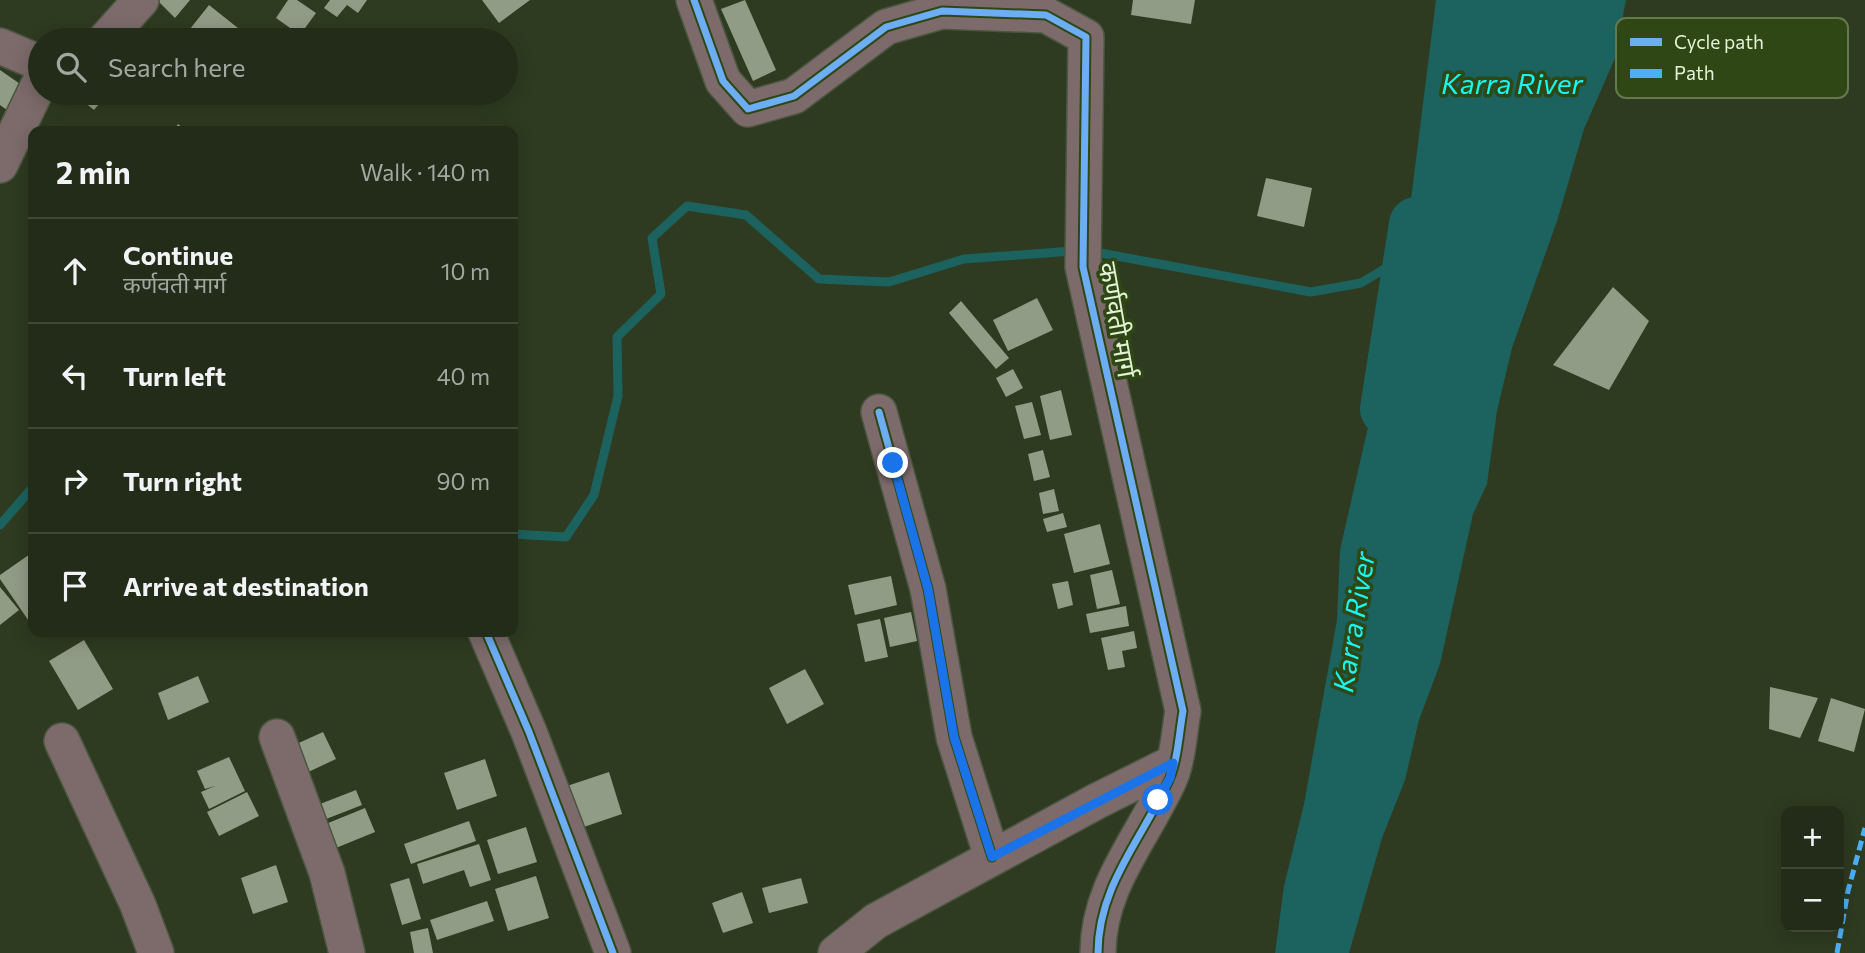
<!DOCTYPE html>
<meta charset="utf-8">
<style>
body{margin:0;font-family:Commissioner,"Noto Sans Devanagari",sans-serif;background:#2e3825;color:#f1f3f6}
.controls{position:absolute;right:21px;bottom:21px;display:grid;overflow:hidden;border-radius:14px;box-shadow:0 4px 18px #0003}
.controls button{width:63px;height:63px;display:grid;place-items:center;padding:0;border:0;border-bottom:2px solid #3f4837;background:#222c18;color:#f1f3f6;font:35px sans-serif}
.stop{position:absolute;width:21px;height:21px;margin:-16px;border:5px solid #1a73e8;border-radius:50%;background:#fff}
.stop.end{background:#1a73e8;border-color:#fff;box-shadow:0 2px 7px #0008}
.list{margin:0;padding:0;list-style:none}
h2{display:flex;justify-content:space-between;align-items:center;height:91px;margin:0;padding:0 28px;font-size:30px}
h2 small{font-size:23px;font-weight:400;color:#a2a7a2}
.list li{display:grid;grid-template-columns:46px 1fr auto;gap:21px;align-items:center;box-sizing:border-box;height:105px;padding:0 28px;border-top:2px solid #3f4837}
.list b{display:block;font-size:26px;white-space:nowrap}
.list p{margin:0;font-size:23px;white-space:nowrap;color:#a2a7a2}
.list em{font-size:23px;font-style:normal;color:#a2a7a2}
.icon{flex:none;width:38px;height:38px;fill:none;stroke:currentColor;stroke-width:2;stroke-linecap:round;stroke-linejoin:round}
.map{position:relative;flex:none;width:1865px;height:953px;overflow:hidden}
.search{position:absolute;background:#222c18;box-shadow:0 4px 18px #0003;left:28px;top:28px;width:490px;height:77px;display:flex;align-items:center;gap:18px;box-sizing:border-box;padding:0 24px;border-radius:38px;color:#a2a7a2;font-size:26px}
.panel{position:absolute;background:#222c18;box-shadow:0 4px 18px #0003;left:28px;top:126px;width:490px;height:511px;border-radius:14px}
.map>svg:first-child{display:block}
.water{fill:#1c625e}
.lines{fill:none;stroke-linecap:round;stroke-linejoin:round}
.stream{stroke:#1c625e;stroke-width:9}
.river{stroke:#1c625e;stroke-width:54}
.building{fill:#919c87}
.minor-casing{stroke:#4b5640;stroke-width:38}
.minor{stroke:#7c6b6a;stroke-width:35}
.quiet{stroke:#4cb0f7;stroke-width:5;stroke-dasharray:10 5;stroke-linecap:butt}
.cycleway-casing{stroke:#2e4714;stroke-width:11}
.cycleway{stroke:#6dadf4;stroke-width:7}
.route{stroke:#1a73e8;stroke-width:9}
.labels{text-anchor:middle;stroke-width:7;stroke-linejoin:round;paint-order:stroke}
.street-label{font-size:26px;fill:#e3f2d6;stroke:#2e4714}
.water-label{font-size:28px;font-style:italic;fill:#19f6f0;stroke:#2e4714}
.key{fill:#2e4714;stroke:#647a4e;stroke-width:2}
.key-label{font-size:19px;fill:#e3f2d6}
</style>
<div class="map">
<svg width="1865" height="953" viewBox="0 0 1865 953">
<rect width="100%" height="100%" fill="#2e3b20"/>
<path class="water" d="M1436,0H1626L1615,58L1584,129L1557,221L1512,348L1497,411L1487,484L1473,514L1440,664L1419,720L1405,780L1382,838L1349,953H1275L1284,886L1304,804L1337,620L1340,550L1386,348C1411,325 1413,319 1400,287Z"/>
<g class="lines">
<path class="stream" d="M1095,252L1311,292L1361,283L1411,253
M0,525L33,487
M513,534L566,537L594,495L618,396L617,337L661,294L652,238L687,206L746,215L819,279L889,282L964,259L1073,251"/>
<path class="river" d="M1387,409L1416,224"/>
</g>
<path class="building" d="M157,0H190L175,18Z
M288,0H297L316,13L300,35L276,18Z
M330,0H367L358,13L347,5L337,17L324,8Z
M482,0H530L499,23Z
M745,0L776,70L753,81L721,9Z
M1133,0H1195L1191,24L1131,15Z
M209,5L253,40H204L190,29Z
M0,70L23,86L7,110L0,105Z
M73,93H108L94,110Z
M178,124L187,131H173Z
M1266,178L1312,188L1304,227L1257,216Z
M1096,261L1116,262L1115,280L1095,279Z
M1613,287L1649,321L1609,390L1553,365Z
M1037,298L1053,330L1008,351L993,320Z
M961,301L1009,358L996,369L949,313Z
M1013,369L1023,388L1006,397L996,378Z
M1061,390L1072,435L1050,440L1040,396Z
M1032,402L1041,435L1024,439L1015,406Z
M1043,450L1050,477L1034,481L1028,454Z
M1054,489L1059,511L1043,514L1039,493Z
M1063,513L1067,527L1047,532L1043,519Z
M1100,524L1110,564L1074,573L1064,534Z
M33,552V627L0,579V575Z
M1112,570L1120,604L1097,609L1090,575Z
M891,576L897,605L855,615L848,585Z
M1068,581L1073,605L1058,609L1052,584Z
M0,587L19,610L0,625Z
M1126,606L1129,626L1090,633L1086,614Z
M911,612L917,641L890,647L884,618Z
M880,619L888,657L865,662L857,624Z
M1134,631L1137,648L1122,651L1125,667L1108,670L1101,638Z
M84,640L113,689L78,710L49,661Z
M805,669L824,704L787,724L769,688Z
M198,676L209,702L168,720L158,693Z
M1770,687L1818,698L1800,738L1769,729Z
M1831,698L1865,709L1854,752L1818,741Z
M323,732L336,759L304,774L292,746Z
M229,757L245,791L209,809L201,792L215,786L205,789L197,771Z
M485,759L497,796L457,810L444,773Z
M609,772L622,814L575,830L561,788Z
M356,790L362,805L321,821L315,806Z
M247,792L259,816L219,836L207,812Z
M365,808L375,832L331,850L321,826Z
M469,821L476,841L411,864L404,844Z
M526,827L537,862L498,874L487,840Z
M479,844L491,880L470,887L464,870L423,884L417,864Z
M276,865L288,902L253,914L241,878Z
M536,876L549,918L508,931L495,889Z
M409,878L421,919L402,925L390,884Z
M801,878L808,903L769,913L762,888Z
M742,892L753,923L723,933L712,903Z
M487,901L494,921L437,940L430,920Z
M428,928L433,953H414L410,932Z"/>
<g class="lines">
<defs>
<path id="minor" d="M694,0L723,81L748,109L794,96L886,27L942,11L1046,15L1086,37L1083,267L1183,711C1179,733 1178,760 1169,780C1142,839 1098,886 1098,953
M105,40L141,0
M0,46L40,63
M0,165L40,82
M879,412L928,589L954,737L992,857
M486,632L529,732L613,953
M277,737L327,873L347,953
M62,741L138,905L156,953
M836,953L876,921L1097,801L1173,763"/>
</defs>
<use href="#minor" class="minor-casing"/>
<use href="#minor" class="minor"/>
<path class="quiet" d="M1837,953L1848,891L1865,828"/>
<defs>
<path id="cycleway" d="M694,0L723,81L748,109L794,96L886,27L942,11L1046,15L1086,37L1083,267L1183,711C1179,733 1178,760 1169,780C1142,839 1098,886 1098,953
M879,412L928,589L954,737L992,857
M486,632L529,732L613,953"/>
</defs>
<use href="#cycleway" class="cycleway-casing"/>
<use href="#cycleway" class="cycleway"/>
</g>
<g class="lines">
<path class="route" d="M893,463L928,589L954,737L992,857L1173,763L1170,778L1158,800"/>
</g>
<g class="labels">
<g class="street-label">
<text transform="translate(1117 320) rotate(80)" y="9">कर्णवती मार्ग</text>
</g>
<g class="water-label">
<text x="1512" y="94">Karra River</text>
<text transform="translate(1354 622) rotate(-81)" y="10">Karra River</text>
</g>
</g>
<rect x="1616" y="18" width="232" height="80" rx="10" class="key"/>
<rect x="1630" y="38" width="32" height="8" fill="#6dadf4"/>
<rect x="1630" y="69" width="32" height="9" fill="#4cb0f7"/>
<g class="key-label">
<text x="1674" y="49">Cycle path</text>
<text x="1674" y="80">Path</text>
</g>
</svg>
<div class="controls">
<button>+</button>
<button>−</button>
</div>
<div class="stop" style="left:1158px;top:800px"></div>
<div class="stop end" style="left:893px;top:463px"></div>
<div class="search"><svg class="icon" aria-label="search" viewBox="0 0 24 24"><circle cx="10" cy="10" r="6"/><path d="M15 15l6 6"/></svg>Search here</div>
<section class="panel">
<h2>2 min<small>Walk · 140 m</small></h2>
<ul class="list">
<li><svg class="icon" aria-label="ahead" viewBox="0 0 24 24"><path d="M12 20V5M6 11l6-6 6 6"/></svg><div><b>Continue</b><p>कर्णवती मार्ग</p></div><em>10 m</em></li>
<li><svg class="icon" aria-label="left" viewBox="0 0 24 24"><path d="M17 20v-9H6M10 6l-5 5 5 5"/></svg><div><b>Turn left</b></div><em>40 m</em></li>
<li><svg class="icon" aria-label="right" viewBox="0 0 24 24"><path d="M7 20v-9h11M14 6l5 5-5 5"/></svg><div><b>Turn right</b></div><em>90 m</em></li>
<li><svg class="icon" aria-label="arrive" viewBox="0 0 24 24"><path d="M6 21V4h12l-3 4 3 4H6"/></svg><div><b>Arrive at destination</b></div></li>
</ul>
</section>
</div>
